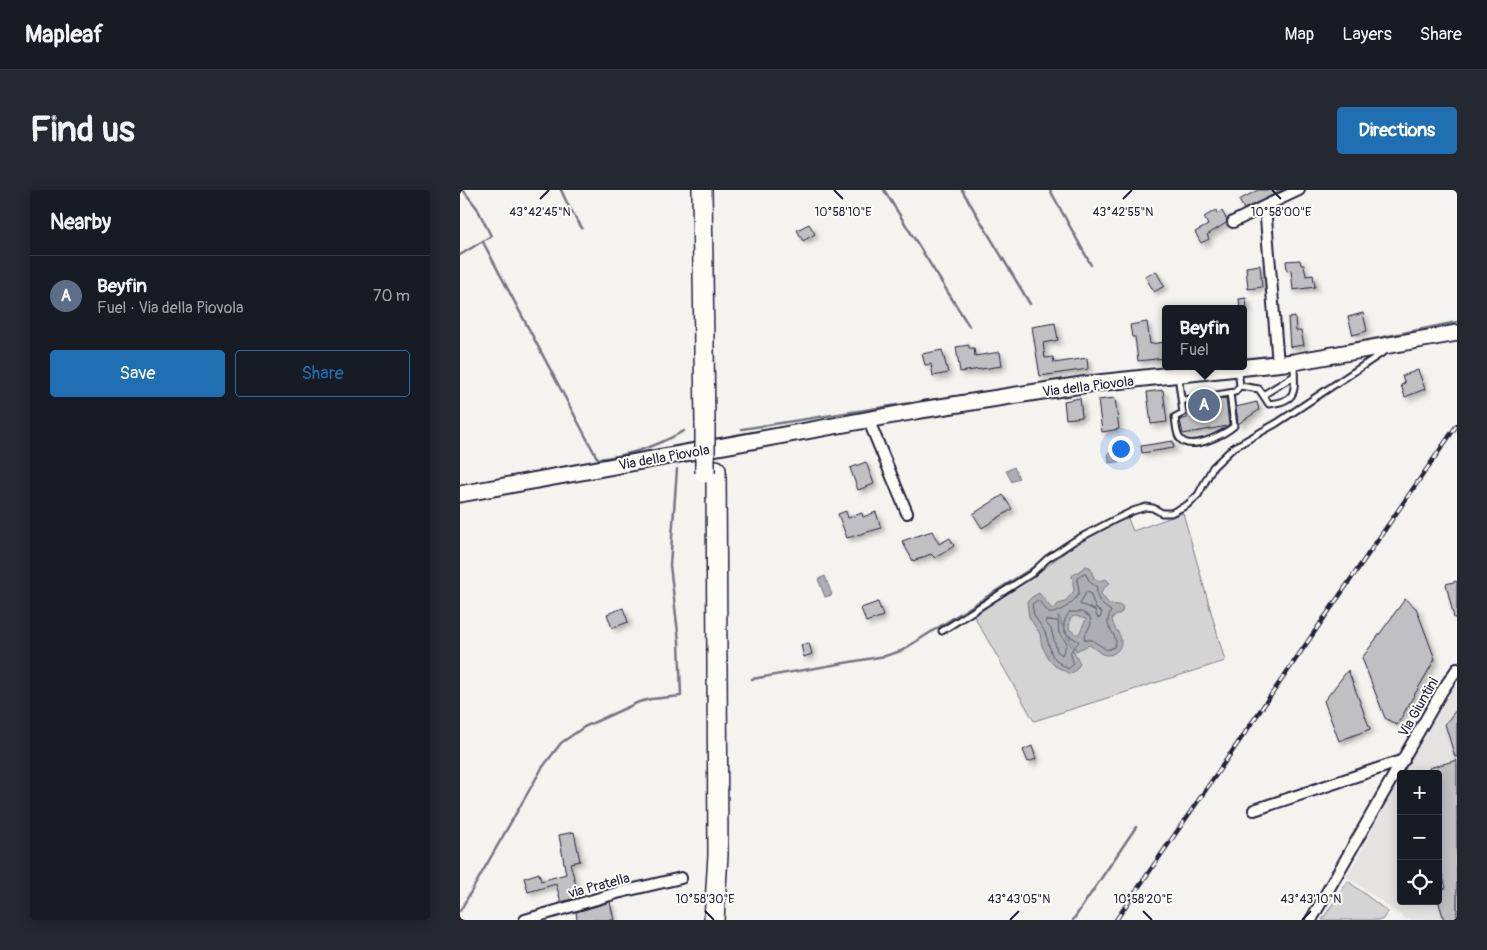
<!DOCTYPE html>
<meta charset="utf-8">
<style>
body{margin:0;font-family:Pangolin,sans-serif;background:#242831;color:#f1f3f6}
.controls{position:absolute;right:15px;bottom:15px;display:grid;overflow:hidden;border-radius:5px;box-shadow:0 2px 12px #0003}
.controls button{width:45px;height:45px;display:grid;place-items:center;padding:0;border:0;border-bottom:1px solid #363941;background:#171b24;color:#f1f3f6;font:25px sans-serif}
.you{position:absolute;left:660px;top:258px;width:18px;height:18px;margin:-12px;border:4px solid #fff;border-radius:50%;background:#1a73e8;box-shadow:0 0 0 8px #1a73e833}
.badge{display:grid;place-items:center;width:32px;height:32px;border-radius:50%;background:#1f6fb2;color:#fff;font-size:16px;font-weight:700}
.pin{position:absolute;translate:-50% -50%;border:2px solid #fff;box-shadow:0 1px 5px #0006}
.popup{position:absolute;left:702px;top:115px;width:85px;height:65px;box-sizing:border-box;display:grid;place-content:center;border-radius:5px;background:#171b24;filter:drop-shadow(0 1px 4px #0005);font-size:16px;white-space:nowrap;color:#9ea1a6}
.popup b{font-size:19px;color:#f1f3f6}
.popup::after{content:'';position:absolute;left:50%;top:100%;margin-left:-10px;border:10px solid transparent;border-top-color:#171b24}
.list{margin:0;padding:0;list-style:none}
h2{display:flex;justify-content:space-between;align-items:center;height:65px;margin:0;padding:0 20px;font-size:21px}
h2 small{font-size:16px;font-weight:400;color:#9ea1a6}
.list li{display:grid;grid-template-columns:32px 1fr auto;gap:15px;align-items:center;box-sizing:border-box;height:80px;padding:0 20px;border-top:1px solid #363941}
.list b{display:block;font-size:19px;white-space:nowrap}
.list p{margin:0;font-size:16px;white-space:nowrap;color:#9ea1a6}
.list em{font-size:16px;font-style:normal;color:#9ea1a6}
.actions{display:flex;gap:10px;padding:15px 20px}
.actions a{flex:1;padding:11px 0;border:1px solid #1f6fb2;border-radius:5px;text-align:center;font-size:18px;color:#1f6fb2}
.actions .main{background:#1f6fb2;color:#fff}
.icon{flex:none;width:28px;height:28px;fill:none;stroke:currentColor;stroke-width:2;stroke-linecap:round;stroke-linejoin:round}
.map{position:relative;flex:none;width:997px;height:730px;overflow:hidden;border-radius:5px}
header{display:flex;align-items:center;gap:30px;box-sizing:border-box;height:70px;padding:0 25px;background:#171b24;border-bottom:1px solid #363941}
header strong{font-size:24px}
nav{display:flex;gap:28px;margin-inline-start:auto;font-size:18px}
.intro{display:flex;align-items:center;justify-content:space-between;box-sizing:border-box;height:120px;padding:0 30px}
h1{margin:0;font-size:35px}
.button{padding:12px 22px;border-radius:5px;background:#1f6fb2;color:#fff;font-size:18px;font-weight:700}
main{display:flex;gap:30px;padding:0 30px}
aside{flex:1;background:#171b24;border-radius:5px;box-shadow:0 2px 12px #0003}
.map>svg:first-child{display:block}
.built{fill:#e4e3e2}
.green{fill:#d5d4d5;stroke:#7c7b88}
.water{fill:#acacb2;stroke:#757582;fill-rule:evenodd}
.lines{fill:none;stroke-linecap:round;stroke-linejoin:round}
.shore{stroke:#59596b;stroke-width:1}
.stream{stroke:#757582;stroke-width:2.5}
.building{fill:#c0bfc2;stroke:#22223b;filter:url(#shadow)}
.lane-casing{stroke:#22223b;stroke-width:9}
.street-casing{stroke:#22223b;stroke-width:14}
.secondary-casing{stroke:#22223b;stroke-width:19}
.highway-casing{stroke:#22223b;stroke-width:22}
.lane{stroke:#fdfcf7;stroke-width:5}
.street{stroke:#fdfcf7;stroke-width:10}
.secondary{stroke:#fdfcf7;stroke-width:15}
.highway{stroke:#fdfcf7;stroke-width:19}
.rail-casing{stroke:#22223b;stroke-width:4.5}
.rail{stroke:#fdfcf7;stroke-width:2.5;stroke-dasharray:8;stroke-linecap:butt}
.highway-bridge-casing{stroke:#22223b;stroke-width:22;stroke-linecap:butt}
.highway-bridge{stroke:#fdfcf7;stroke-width:19}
.ticks{fill:none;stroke:#22223b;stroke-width:2}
.labels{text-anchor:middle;stroke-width:4;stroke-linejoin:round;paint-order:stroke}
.street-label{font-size:14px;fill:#22223b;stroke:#fdfcf7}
.ticks-label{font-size:12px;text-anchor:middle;fill:#22223b;stroke:#fdfcf7;stroke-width:4;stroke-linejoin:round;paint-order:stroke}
</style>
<header>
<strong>Mapleaf</strong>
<nav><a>Map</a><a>Layers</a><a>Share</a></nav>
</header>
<div class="intro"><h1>Find us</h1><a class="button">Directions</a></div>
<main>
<aside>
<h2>Nearby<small></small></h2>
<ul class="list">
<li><span class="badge" style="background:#5c6f8a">A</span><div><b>Beyfin</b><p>Fuel · Via della Piovola</p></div><em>70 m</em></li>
</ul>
<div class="actions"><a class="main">Save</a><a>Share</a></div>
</aside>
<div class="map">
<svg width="997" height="730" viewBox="0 0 997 730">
<defs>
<filter id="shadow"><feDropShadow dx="3.5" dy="3.5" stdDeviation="2.5" flood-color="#0004"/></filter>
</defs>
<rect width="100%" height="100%" fill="#f4f3ef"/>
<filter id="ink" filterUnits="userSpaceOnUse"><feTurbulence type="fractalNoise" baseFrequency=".02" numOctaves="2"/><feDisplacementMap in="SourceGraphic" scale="10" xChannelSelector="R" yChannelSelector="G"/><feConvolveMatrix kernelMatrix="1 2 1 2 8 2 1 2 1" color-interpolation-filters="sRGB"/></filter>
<g filter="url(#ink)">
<path class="built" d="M997,490V730H947L887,687L941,586V711H978V584H942Z"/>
<path class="green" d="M723,323L765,471L574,531L514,426L581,381L618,352L667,326L673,341Z
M888,691L928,722L922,730H862Z"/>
<path class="water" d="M663,261L664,271L649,273L648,263Z
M554,277L559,288L552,292L546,281Z
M626,376L630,377L634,388L639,391L646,389L650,393L642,400L641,404L649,414L659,415L663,418L662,422L652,428C652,437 660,442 661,450C662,460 652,468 642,464C638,462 634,458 629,455L616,461L598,425L599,430L620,474L615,481L610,484L595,476L588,468L582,456L580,444L569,427L567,412L572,407L579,403L592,419L595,418L598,414L605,412L614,401L612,386ZM616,426L626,429L619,444H616L609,439L610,429L612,427Z
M365,386L372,405L365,407L358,389Z"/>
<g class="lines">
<path class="shore" d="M625,383L630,392L637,397C636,409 640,414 651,421C643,439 653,437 656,452L654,457L647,460L632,450H625L624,447L631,434L630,427L622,422H610C604,428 601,439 608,445C612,448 616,449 619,452C609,463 609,460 614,474L608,479L598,472L592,465L585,442L574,425L572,414L578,410L589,423C597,425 619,410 619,401C619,397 617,392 617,389Z
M627,402L630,403L636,419L642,422L640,428L637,427L635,420L620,414Z
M586,430L598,431L599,443L607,453L602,465L597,461L591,439L586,433Z"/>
<path class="stream" d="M101,0L108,15L122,38
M424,0L509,136
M502,0L570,114
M590,0L631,75
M23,52L136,266L139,269C173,264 194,257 224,241
M0,65L31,46L17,18L3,0
M844,162L884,155L997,132
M783,169L812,166
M671,182L723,176
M464,211L507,205
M282,239L450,213
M292,489L425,466L441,461L577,375
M0,721L82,578L101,553L124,537L179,512L191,509L221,506L219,451L210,375L217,279
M613,730L676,637"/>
</g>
<path class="building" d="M798,0H823L784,19L779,10Z
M756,20L757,24L762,21L767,30L766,33L747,45L749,49L741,53L735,42L748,35L744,27Z
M349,34L355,44L343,51L337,40Z
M840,70L841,75H844L846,86L853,85L855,97L833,100L831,80L827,81L826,71Z
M800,75L802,97L788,99L786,77Z
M696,81L704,96L694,102L685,86Z
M786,108L787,119H780L779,109Z
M903,123L907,141L893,145L888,127Z
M835,127L836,141H841L844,155L830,157L828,128Z
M687,132L690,154L705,152V168L678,171L675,147H672L670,135Z
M595,133L598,150L583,153L585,168L593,167L594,173L627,168L628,179L580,186L572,137Z
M509,155V158H514L515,166L540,162L542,176L500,182L496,157Z
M482,160L488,183L473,186L471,174L465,175L462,164Z
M958,180L965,199L945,207L941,195L945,193L942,186Z
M703,200L707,232L691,234L687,202Z
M620,208L622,227L606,229L604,211Z
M655,208L659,239L642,242L638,210Z
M766,208L769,234L767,236L723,244L720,230L727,228L726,214Z
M797,212L799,220L778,234L776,217Z
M713,251L714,258L682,263L681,256Z
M406,272L414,294L398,300L390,278Z
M543,305L552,319L522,338L513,324Z
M386,321L388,328L402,323L403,327L416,322L421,338L387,348L378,324Z
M472,341L479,354L490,348L494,356L475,368L471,364L453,371L442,351Z
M997,391V428H994L986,394Z
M945,409L956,418L975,469L937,535L925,528L902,468Z
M418,412L423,426L406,432L401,418Z
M163,418L168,432L152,438L147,424Z
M349,453L352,464L344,467L341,455Z
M888,480L910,539L879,551L864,511Z
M997,519V567H995L985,534Z
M572,556L576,569L568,572L563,560Z
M997,570V730H984L978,710V700L986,698L978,669V584H970L969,578Z
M114,642L120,671L110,673L119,707L101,712L96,694L68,702L64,688L79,683L81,691L106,684L99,645Z
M150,712L154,730H117L116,722Z"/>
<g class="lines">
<defs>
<path id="lane" d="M718,185L721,208L725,210L775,202L780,196L778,179
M780,196L799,199L809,214C840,211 834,199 834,173
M803,205L834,186
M721,208L723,223L715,227C716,233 716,242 719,247C728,263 764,245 774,236L770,203
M482,441L571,384L587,369L614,351L654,330L673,321L686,317L693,318L702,323H711L727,315L738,305L753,277L773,258L817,233L925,161"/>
<path id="street" d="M773,32L805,16
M818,174L805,16L839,0
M408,229L447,323
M794,620L944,570
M65,730L157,703L221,688
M851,730L982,501L997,479"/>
<path id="secondary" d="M0,304L461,220L628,194L834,172L997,143"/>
<path id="highway" d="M242,0L245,235
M254,730L258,665L256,280"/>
</defs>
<use href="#lane" class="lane-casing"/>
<use href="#street" class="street-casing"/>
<use href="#secondary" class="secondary-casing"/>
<use href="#highway" class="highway-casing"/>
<use href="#lane" class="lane"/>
<use href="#street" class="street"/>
<use href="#secondary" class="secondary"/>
<use href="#highway" class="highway"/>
<defs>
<path id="rail" d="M656,730L997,235"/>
</defs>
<use href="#rail" class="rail-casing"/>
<use href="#rail" class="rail"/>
<defs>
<path id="highway-bridge" d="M245,235V283"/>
</defs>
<use href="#highway-bridge" class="highway-bridge-casing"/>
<use href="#highway-bridge" class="highway-bridge"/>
</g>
</g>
<path class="ticks" d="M374,0L383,9M812,0L821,9M80,9L89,0M663,9L672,0M245,721L254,730M683,721L692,730M550,730L559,721M842,730L851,721"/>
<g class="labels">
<g class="street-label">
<text transform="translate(628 196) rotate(-7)" y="5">Via della Piovola</text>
<text transform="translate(204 267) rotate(-10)" y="5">Via della Piovola</text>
<text transform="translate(958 517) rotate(-60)" y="5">Via Giuntini</text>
<text transform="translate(139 695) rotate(-15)" y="5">via Pratella</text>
</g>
</g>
<g class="ticks-label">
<text x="383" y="26">10°58'10"E</text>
<text x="821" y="26">10°58'00"E</text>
<text x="80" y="26">43°42'45"N</text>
<text x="663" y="26">43°42'55"N</text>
<text x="559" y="713">43°43'05"N</text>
<text x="851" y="713">43°43'10"N</text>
<text x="245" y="713">10°58'30"E</text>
<text x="683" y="713">10°58'20"E</text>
</g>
</svg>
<div class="controls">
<button>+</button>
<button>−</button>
<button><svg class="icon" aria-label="locate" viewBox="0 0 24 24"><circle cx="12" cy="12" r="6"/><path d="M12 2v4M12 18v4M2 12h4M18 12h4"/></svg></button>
</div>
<div class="you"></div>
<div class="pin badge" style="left:744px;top:215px;background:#5c6f8a">A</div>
<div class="popup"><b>Beyfin</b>Fuel</div>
</div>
</main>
